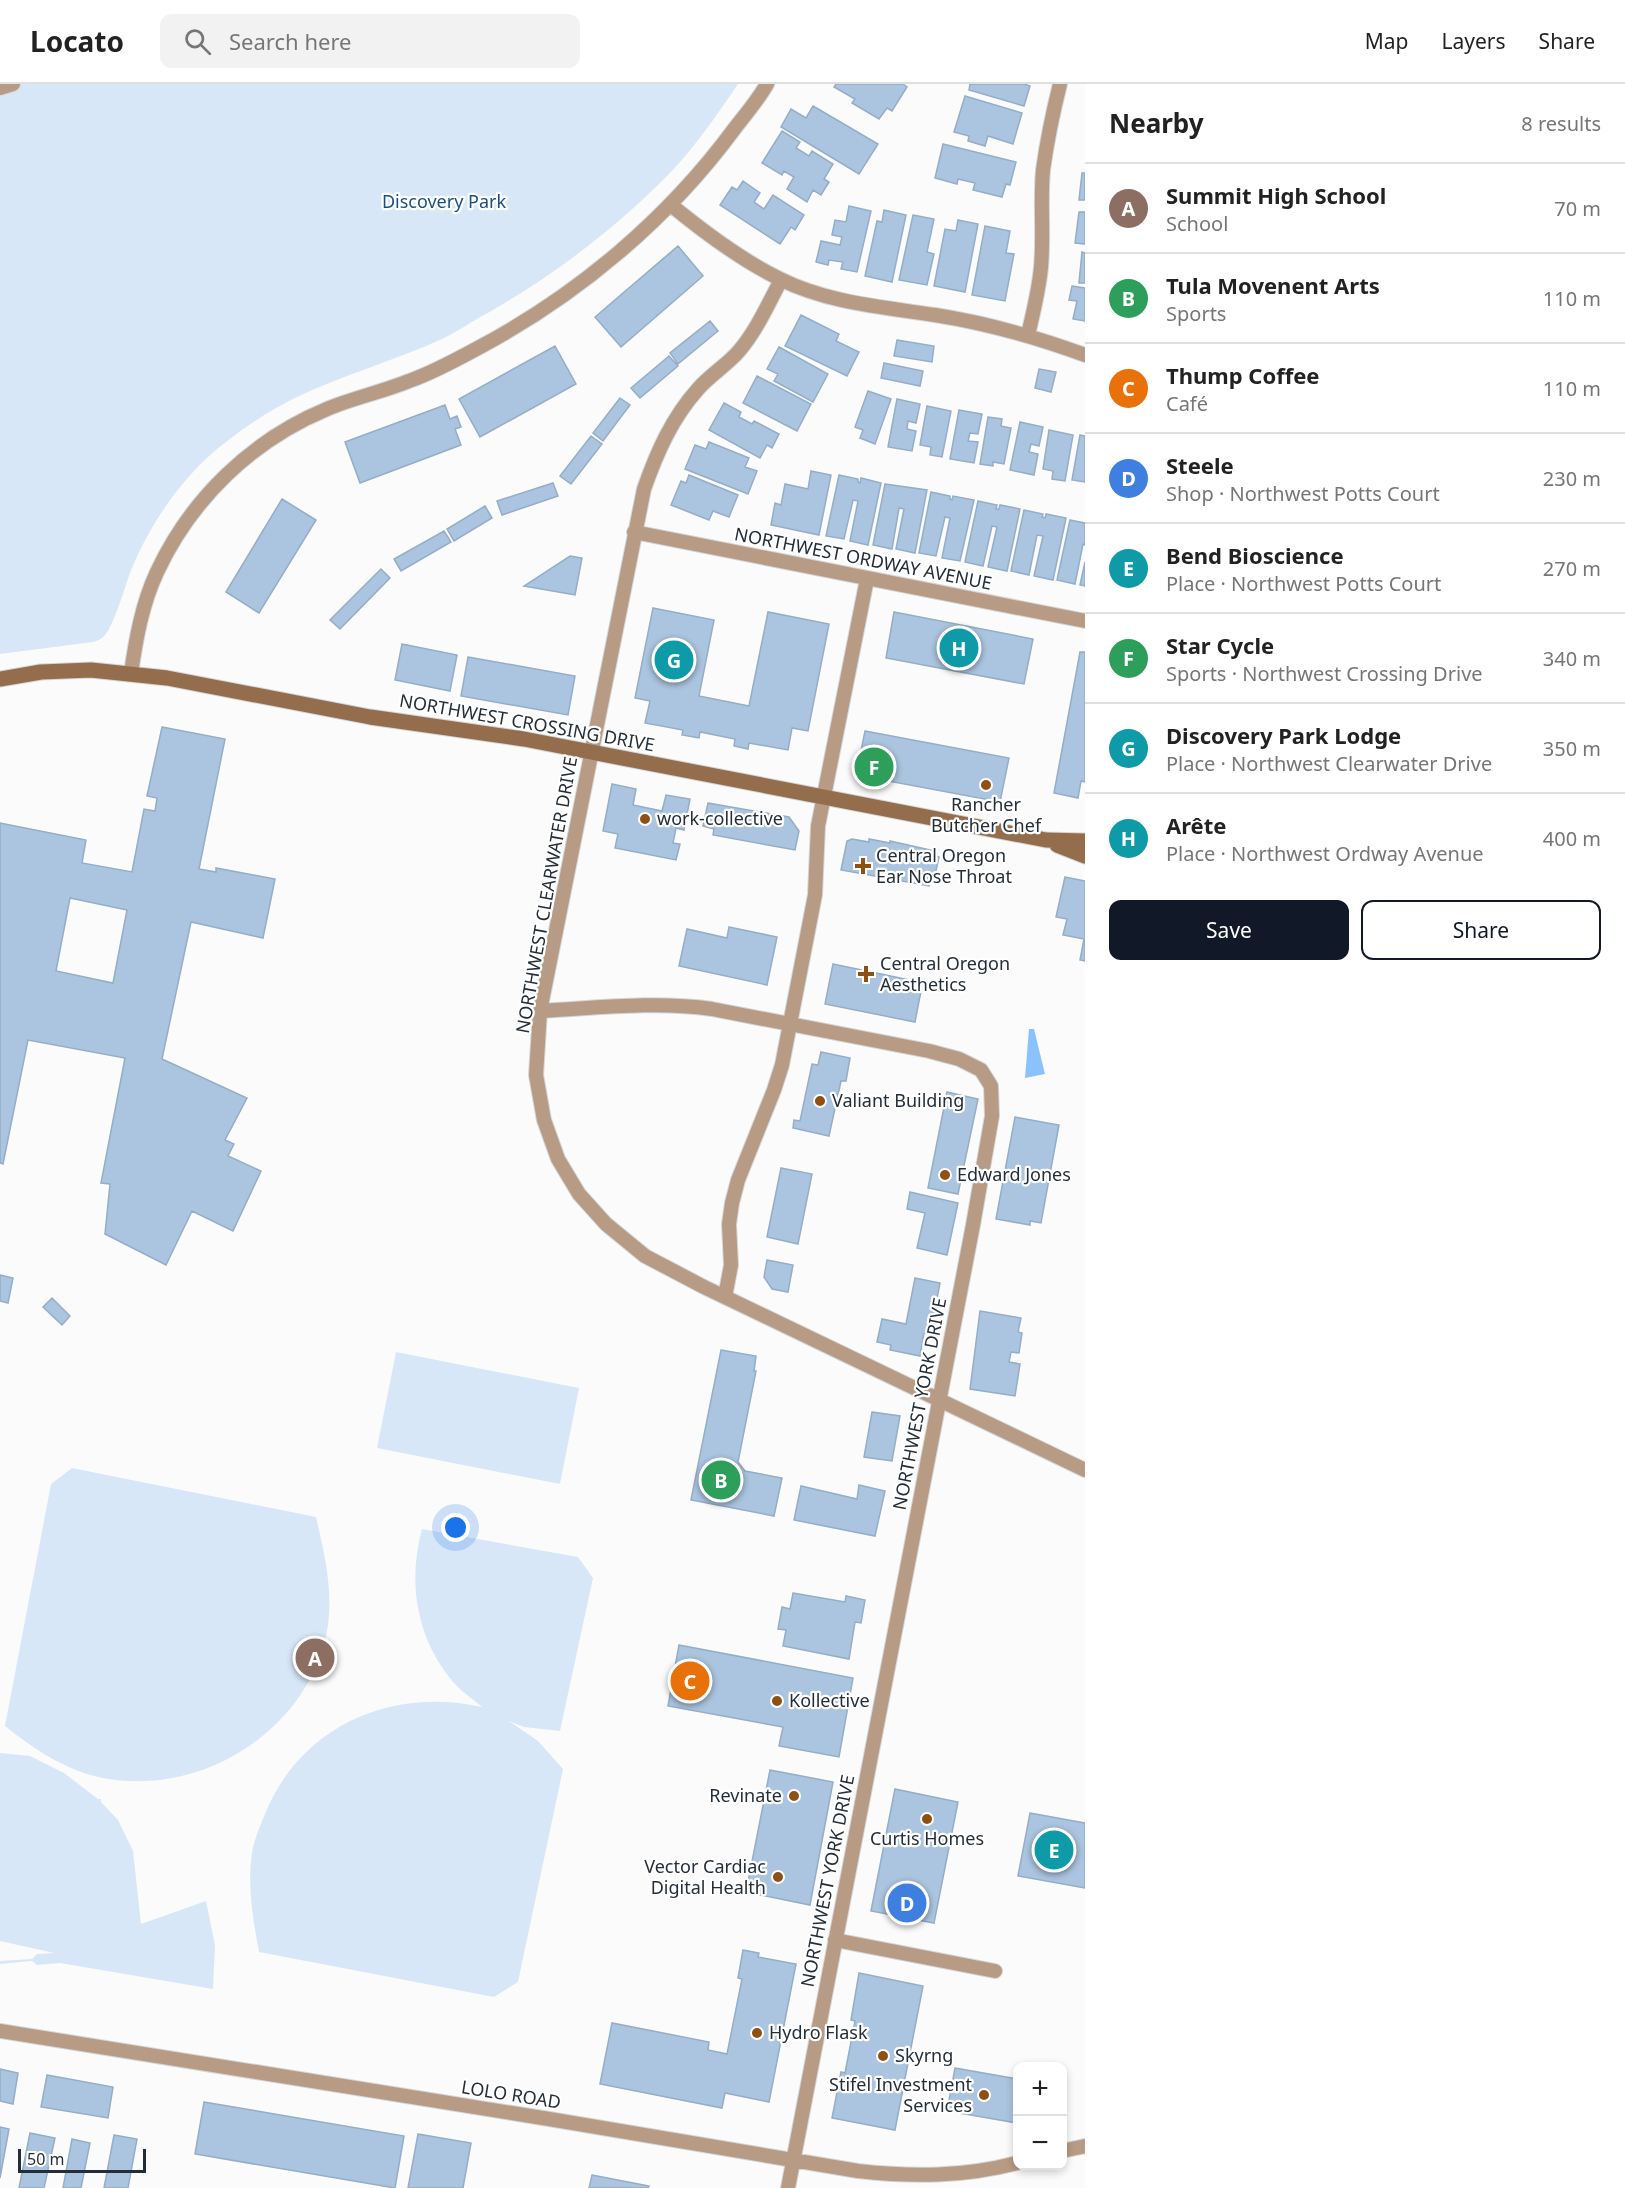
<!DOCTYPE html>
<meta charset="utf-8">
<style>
body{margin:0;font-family:"Noto Sans",sans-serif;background:#f2f2f2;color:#222}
.controls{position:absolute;right:18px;bottom:18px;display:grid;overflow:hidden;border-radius:12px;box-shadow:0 3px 9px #0003}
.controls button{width:54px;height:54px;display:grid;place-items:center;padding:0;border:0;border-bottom:2px solid #e0e0e0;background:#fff;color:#222;font:30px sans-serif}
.scale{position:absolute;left:18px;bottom:15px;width:128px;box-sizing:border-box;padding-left:6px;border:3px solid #242e38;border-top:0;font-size:16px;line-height:21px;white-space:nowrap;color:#242e38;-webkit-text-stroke:4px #fff;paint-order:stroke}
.you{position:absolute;left:456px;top:1444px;width:21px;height:21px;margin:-15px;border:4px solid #fff;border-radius:50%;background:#1a73e8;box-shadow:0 0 0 9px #1a73e833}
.badge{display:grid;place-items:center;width:39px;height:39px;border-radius:50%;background:#111827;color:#fff;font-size:20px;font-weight:700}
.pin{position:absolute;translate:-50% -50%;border:3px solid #fff;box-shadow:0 2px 6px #0006}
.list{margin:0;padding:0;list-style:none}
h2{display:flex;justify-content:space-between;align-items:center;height:78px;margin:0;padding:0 24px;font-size:26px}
h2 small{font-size:20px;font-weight:400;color:#767676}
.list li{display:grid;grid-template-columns:39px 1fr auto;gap:18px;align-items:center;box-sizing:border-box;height:90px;padding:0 24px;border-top:2px solid #e0e0e0}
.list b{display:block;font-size:22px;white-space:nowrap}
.list p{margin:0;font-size:20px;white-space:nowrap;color:#767676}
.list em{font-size:20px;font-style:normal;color:#767676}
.actions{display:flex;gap:12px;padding:18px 24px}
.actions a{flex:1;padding:14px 0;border:2px solid #111827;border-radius:12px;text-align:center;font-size:21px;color:#111827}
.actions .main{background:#111827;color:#fff}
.icon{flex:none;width:33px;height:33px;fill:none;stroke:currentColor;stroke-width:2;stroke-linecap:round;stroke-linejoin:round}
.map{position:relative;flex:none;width:1085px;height:2104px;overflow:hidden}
header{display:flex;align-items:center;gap:36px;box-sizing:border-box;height:84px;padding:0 30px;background:#fff;border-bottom:2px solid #e0e0e0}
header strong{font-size:28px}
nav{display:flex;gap:33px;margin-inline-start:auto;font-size:21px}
.search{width:420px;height:54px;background:#f2f2f2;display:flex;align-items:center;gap:15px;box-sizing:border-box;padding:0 21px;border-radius:12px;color:#767676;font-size:22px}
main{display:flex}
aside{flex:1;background:#fff}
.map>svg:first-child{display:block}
.green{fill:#d8e7f8}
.water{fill:#8cc2fc}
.building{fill:#abc4df;stroke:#94adc8;stroke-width:1.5;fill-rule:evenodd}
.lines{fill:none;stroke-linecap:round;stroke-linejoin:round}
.street-casing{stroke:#d4d6d8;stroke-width:16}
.secondary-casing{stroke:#d4d6d8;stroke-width:17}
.street{stroke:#b79b85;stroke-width:14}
.secondary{stroke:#946d4c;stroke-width:15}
.poi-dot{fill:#8e5113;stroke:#fff;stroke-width:2}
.labels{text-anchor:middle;stroke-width:4.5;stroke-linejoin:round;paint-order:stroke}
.park-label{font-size:18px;fill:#174f84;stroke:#fff}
.street-label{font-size:18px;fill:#242e38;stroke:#fff}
.poi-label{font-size:18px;fill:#242e38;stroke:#fff;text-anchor:start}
</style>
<header>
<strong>Locato</strong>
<div class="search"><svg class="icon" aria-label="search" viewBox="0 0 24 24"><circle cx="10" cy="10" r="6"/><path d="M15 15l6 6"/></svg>Search here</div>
<nav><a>Map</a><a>Layers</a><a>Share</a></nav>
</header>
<main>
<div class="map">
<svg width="1085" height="2104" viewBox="0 0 1085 2104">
<rect width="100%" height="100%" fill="#fbfbfb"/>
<path class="green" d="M0,0H738C717,31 695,63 669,90C615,145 553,192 486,230C471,238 457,248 442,255C394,277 342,291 295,314C270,326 248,341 226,358C185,389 152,436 132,484C126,498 113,547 102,554C99,556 96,557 93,558L0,570Z
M396,1268L579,1304L560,1400L377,1364Z
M72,1384L316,1433C324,1468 333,1504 328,1541C312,1649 191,1721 87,1690C56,1680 30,1662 5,1642L51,1400Z
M422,1445L578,1473L593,1494L560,1647L524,1643L509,1637L538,1657L563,1685L518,1898L494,1913L259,1868C253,1835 247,1803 252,1769C254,1756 260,1742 265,1730C301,1641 392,1603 482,1623C473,1615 462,1608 454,1599C417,1556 407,1500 422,1445Z
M0,1669L30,1672L64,1689L98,1715H101V1718L118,1736L133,1767L141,1840L206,1817L215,1861L213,1905L60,1879L37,1881L32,1877L0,1880V1877L32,1875L37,1870L54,1869L0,1857Z"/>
<path class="water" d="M1029,945H1034L1045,990L1025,994Z"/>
<path class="building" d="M836,0H903L907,3L892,27L887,24L879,35L852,19L855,15L834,3Z
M970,0H1024L1030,2L1024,22L969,6Z
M965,12L1022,29L1013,60L988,52L985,62L968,57L969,52L954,48Z
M813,22L878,60L859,90L781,43L791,25L806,34Z
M782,47L800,58L796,64L809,72L812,67L833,80L824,95L829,98L821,111L813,106L807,118L787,105L794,93L784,87L782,91L762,79Z
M943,60L1016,78L1010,101L1006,100L1002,113L973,106L975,99L958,95L957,100L935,94Z
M1082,89H1085V116H1079Z
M743,97L760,109L754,118L764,125L773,111L804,131L795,146L791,143L780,160L720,121L732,103L737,106Z
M849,122L871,127L857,188L841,185L843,178L829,176L828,181L816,178L821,157L840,161L842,153L832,151L835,136L846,138Z
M884,126L906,131L892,198L865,192L877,137L882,138Z
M1079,128H1085V160L1075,159Z
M913,131L934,135L927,168L934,170L927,201L899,196Z
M958,136L978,140L965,208L934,202L945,145L956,147Z
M985,142L1010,147L1006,169L1014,170L1005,217L972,211Z
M678,162L703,192L621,263L595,233Z
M1082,168L1085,169V199H1079Z
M1072,202L1085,204V237L1073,235L1077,217L1069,216Z
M801,231L839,250L836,257L859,268L847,292L785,262Z
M710,237L718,247L678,280L670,269Z
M897,256L934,262L932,278L894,272Z
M555,262L576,300L480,353L459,315Z
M779,263L828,290L813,318L774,297L778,290L767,285Z
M669,272L678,282L640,314L631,304Z
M884,279L923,287L920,302L881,294Z
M1039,285L1056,288L1051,308L1035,304Z
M757,292L811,320L797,347L743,319Z
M868,307L891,315L875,360L860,354L863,346L855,343Z
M620,314L630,321L603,357L593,349Z
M897,315L920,320L916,339L908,337L907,345L916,347L912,367L888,363Z
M724,319L741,328L739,333L752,340L754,337L779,350L772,364L767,361L760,374L709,346Z
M445,321L450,335L457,332L461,343L455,345L461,361L360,399L345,358Z
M927,322L951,327L942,373L930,371L931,363L920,361Z
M959,326L982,330L978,350L970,349L968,357L978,358L974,379L950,375Z
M988,333L1002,335L1001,342L1011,344L1004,380L993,378V382L980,380Z
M1020,338L1043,343L1039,362L1031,360L1029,368L1038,370L1034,391L1010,386Z
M1049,346L1073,351L1065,397L1052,395L1053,387L1043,385Z
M1080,351L1085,352V398L1072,396Z
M591,352L602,360L571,400L560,392Z
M709,358L749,374L745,383L757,387L748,410L685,385L695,361L706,365Z
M811,387L831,391L819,451L771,441L775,419L781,421L785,400L808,405Z
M689,391L738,411L729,433L713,427L709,436L671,421L681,397L686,399Z
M839,391L858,395V398L860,399L861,394L881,399L868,461L850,457L858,417L853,416L844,455L826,452Z
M553,399L558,412L502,431L497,417Z
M885,400L927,406L915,469L896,465L904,425L899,424L892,465L873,461Z
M931,408L950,412V415L952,416L953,412L974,416L960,477L942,474L950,434L945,433L936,472L919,469Z
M282,415L316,436L259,529L226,508Z
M978,417L997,421L996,425H999L1000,421L1020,425L1007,487L988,483L997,443L992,442L983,482L965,478Z
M485,422L492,434L454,457L447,445Z
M1024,426L1043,430L1042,433L1045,434L1046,430L1066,434L1053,496L1034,492L1043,452L1037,451L1029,491L1011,487Z
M1070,436L1085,439V461L1083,460L1075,500L1057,496Z
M444,447L451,458L401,487L394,475Z
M570,472L582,474L575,511L524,502Z
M1085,478V502L1080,501Z
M381,485L390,494L340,545L330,536Z
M653,524L714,536L699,612L749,622L768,528L829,540L808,647L792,644L788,666L749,659L748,665L734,662L735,655L700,648L699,654L682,651L683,646L645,639L650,617L635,614Z
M894,528L1033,555L1024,600L886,574Z
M402,560L457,571L450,607L395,596Z
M1080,568H1085V698L1081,697L1078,714L1054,709Z
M468,573L575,592L568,631L461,612Z
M162,643L225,655L199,785L216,788V784L275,795L263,854L191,838L162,975L247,1014L225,1056L234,1060L228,1072L261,1087L233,1147L192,1127L166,1181L105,1150L110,1100L101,1099L125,974L28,956L3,1080L0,1079V739L86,756L82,779L132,788L144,725L155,727L157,714L147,712ZM70,814L127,826L113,899L56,887Z
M865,647L1009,674L1000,718L856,691Z
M612,700L636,705L633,721L662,727L666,711L690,715L684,746L676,744L673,759L680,760L676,776L615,764L618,750L603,747Z
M708,719L789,733L799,747L795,766L713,751L714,745L703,742Z
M852,755L869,758V755L890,759V757L935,767L934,771L939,773L934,796H930L929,802L841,786L847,757Z
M1065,793L1085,797V877L1080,876L1084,855L1063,851L1067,835L1056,833Z
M729,843L777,853L767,901L679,882L687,845L727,854Z
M833,880L915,897L913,905L921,907L915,938L825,920Z
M821,968L850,974L846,997H841L829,1052L793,1044L794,1036L800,1037L812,980L818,981Z
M947,1008L978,1015L958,1110L928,1104Z
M1015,1033L1059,1041L1041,1139L1030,1137V1141L996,1135Z
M781,1084L812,1090L798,1160L767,1153Z
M910,1108L958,1119L947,1171L917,1164L925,1129L907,1125Z
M767,1176L793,1181L788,1208L772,1205L764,1193Z
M0,1191L13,1194L8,1219L0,1217Z
M915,1194L940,1199L930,1250L924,1249L920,1272L890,1266L891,1261L877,1258L882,1235L906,1240Z
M52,1214L70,1232L62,1241L43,1223Z
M980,1227L1021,1234L1018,1248L1022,1249L1019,1269L1011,1268L1009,1278L1020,1280L1015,1312L970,1305Z
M721,1266L756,1272L754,1287H756L738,1378L745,1387L782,1394L774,1432L691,1416Z
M872,1328L900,1332L892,1377L864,1373Z
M859,1401L885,1407L875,1452L794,1436L801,1402L857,1415Z
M793,1509L845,1518L846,1512L865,1516L861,1539L855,1538L849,1575L783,1562L786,1546L778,1545L782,1523L790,1525Z
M679,1561L853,1594L839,1673L779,1662L783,1643L668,1622Z
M770,1686L833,1698L810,1821L746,1808Z
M895,1705L958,1718L934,1839L871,1827Z
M1030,1729L1085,1739V1804L1018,1792Z
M743,1866L759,1869L758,1873L796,1880L769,2018L725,2009L722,2024L600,2000L612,1939L709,1958L708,1966L727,1970L742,1895L738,1894Z
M859,1889L923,1902L895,2046L832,2034L841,1988L845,1989L855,1937L851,1936Z
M955,1984L1017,1995V2039L947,2027Z
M0,1985L18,1989L13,2020L0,2017Z
M47,1991L113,2003L108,2034L41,2023Z
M204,2018L404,2052L395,2104L195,2070Z
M0,2043L9,2045L0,2094Z
M30,2049L55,2054L44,2104H19Z
M418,2050L471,2059L463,2104H408Z
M114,2051L137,2055L128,2104H104Z
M72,2055L90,2059L81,2104H63Z
M592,2091L649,2102L648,2104H589Z"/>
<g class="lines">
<defs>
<path id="street" d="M0,4L13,0
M671,121C705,149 741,176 780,195C828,219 883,223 935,231C986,239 1036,253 1085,271
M781,196C768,220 757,246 739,267C727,281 710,291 698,305C672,334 657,368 644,405L540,927L536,991L544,1036L558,1075L579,1110L606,1140L645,1172L704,1203L1085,1386
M1028,251C1033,229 1039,206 1041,183C1044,151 1040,119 1043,86C1047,57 1053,28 1060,0
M634,448L1085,537
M131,589C136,555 142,520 157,488C191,415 252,356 327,325C353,314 382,308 409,297C432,289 456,276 478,264C578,211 668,135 735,44C746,30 758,16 767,0
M540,927C597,924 655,917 712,925L929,967L959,975L981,986L991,1002L992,1032L973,1141L788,2104
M725,1213L731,1181L729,1140L732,1119L738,1096L774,1006L782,981L815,811L818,742L867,495
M835,1856L995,1887
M0,1947L549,2035L858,2087C912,2093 964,2093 1017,2079
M1062,2067L1085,2062"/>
<path id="secondary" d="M0,595L41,588L91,586L167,594L370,633L524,655L1046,756L1085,757
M1057,761L1085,772"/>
</defs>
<use href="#street" class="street-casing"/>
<use href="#secondary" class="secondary-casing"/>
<use href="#street" class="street"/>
<use href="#secondary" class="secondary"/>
</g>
<g class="poi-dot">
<circle cx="986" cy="701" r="6"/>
<circle cx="645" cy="735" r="6"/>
<path d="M860 773h6v6h6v6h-6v6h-6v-6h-6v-6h6z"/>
<path d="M863 881h6v6h6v6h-6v6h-6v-6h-6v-6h6z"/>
<circle cx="820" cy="1017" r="6"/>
<circle cx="945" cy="1091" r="6"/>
<circle cx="777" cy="1617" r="6"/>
<circle cx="794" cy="1712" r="6"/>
<circle cx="927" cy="1735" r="6"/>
<circle cx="778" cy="1793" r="6"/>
<circle cx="757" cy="1949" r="6"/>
<circle cx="883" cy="1972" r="6"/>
<circle cx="984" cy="2011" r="6"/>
</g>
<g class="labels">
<g class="park-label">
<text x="444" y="124">Discovery Park</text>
</g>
<g class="street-label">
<text transform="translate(863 475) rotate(11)" y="6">NORTHWEST ORDWAY AVENUE</text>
<text transform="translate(527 639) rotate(10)" y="6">NORTHWEST CROSSING DRIVE</text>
<text transform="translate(547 811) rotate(-80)" y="6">NORTHWEST CLEARWATER DRIVE</text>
<text transform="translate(920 1320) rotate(-79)" y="6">NORTHWEST YORK DRIVE</text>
<text transform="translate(828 1797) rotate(-79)" y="6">NORTHWEST YORK DRIVE</text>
<text transform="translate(511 2011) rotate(9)" y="6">LOLO ROAD</text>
</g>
<g class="poi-label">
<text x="986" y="727" text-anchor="middle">Rancher<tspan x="986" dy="21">Butcher Chef</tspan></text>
<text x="657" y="741">work-collective</text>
<text x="876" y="778">Central Oregon<tspan x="876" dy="21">Ear Nose Throat</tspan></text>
<text x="880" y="886">Central Oregon<tspan x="880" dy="21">Aesthetics</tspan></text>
<text x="832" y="1023">Valiant Building</text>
<text x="957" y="1097">Edward Jones</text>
<text x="789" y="1623">Kollective</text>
<text x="782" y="1718" text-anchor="end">Revinate</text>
<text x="927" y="1761" text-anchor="middle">Curtis Homes</text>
<text x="766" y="1789" text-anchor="end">Vector Cardiac<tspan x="766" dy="21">Digital Health</tspan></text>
<text x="769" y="1955">Hydro Flask</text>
<text x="895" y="1978">Skyrng</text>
<text x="972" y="2007" text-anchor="end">Stifel Investment<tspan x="972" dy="21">Services</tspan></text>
</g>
</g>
</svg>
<div class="controls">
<button>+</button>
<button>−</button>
</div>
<div class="scale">50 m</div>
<div class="you"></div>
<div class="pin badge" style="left:315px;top:1574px;background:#8d6e63">A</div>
<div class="pin badge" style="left:721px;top:1396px;background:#2e9e5b">B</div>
<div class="pin badge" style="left:690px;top:1597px;background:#e8710a">C</div>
<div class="pin badge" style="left:907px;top:1819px;background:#3f7fe0">D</div>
<div class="pin badge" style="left:1054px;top:1766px;background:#0f9aa8">E</div>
<div class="pin badge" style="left:874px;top:683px;background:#2e9e5b">F</div>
<div class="pin badge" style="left:674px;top:576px;background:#0f9aa8">G</div>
<div class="pin badge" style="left:959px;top:564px;background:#0f9aa8">H</div>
</div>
<aside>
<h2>Nearby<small>8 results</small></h2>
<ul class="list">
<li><span class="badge" style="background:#8d6e63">A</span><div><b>Summit High School</b><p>School</p></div><em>70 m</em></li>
<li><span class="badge" style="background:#2e9e5b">B</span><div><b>Tula Movenent Arts</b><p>Sports</p></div><em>110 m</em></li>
<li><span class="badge" style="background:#e8710a">C</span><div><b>Thump Coffee</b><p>Café</p></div><em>110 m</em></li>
<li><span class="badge" style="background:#3f7fe0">D</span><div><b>Steele</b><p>Shop · Northwest Potts Court</p></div><em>230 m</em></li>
<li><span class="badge" style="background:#0f9aa8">E</span><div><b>Bend Bioscience</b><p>Place · Northwest Potts Court</p></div><em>270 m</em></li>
<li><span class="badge" style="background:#2e9e5b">F</span><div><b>Star Cycle</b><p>Sports · Northwest Crossing Drive</p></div><em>340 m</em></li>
<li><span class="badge" style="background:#0f9aa8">G</span><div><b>Discovery Park Lodge</b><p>Place · Northwest Clearwater Drive</p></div><em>350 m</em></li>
<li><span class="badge" style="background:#0f9aa8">H</span><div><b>Arête</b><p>Place · Northwest Ordway Avenue</p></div><em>400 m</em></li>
</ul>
<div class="actions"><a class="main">Save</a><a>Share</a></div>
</aside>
</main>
